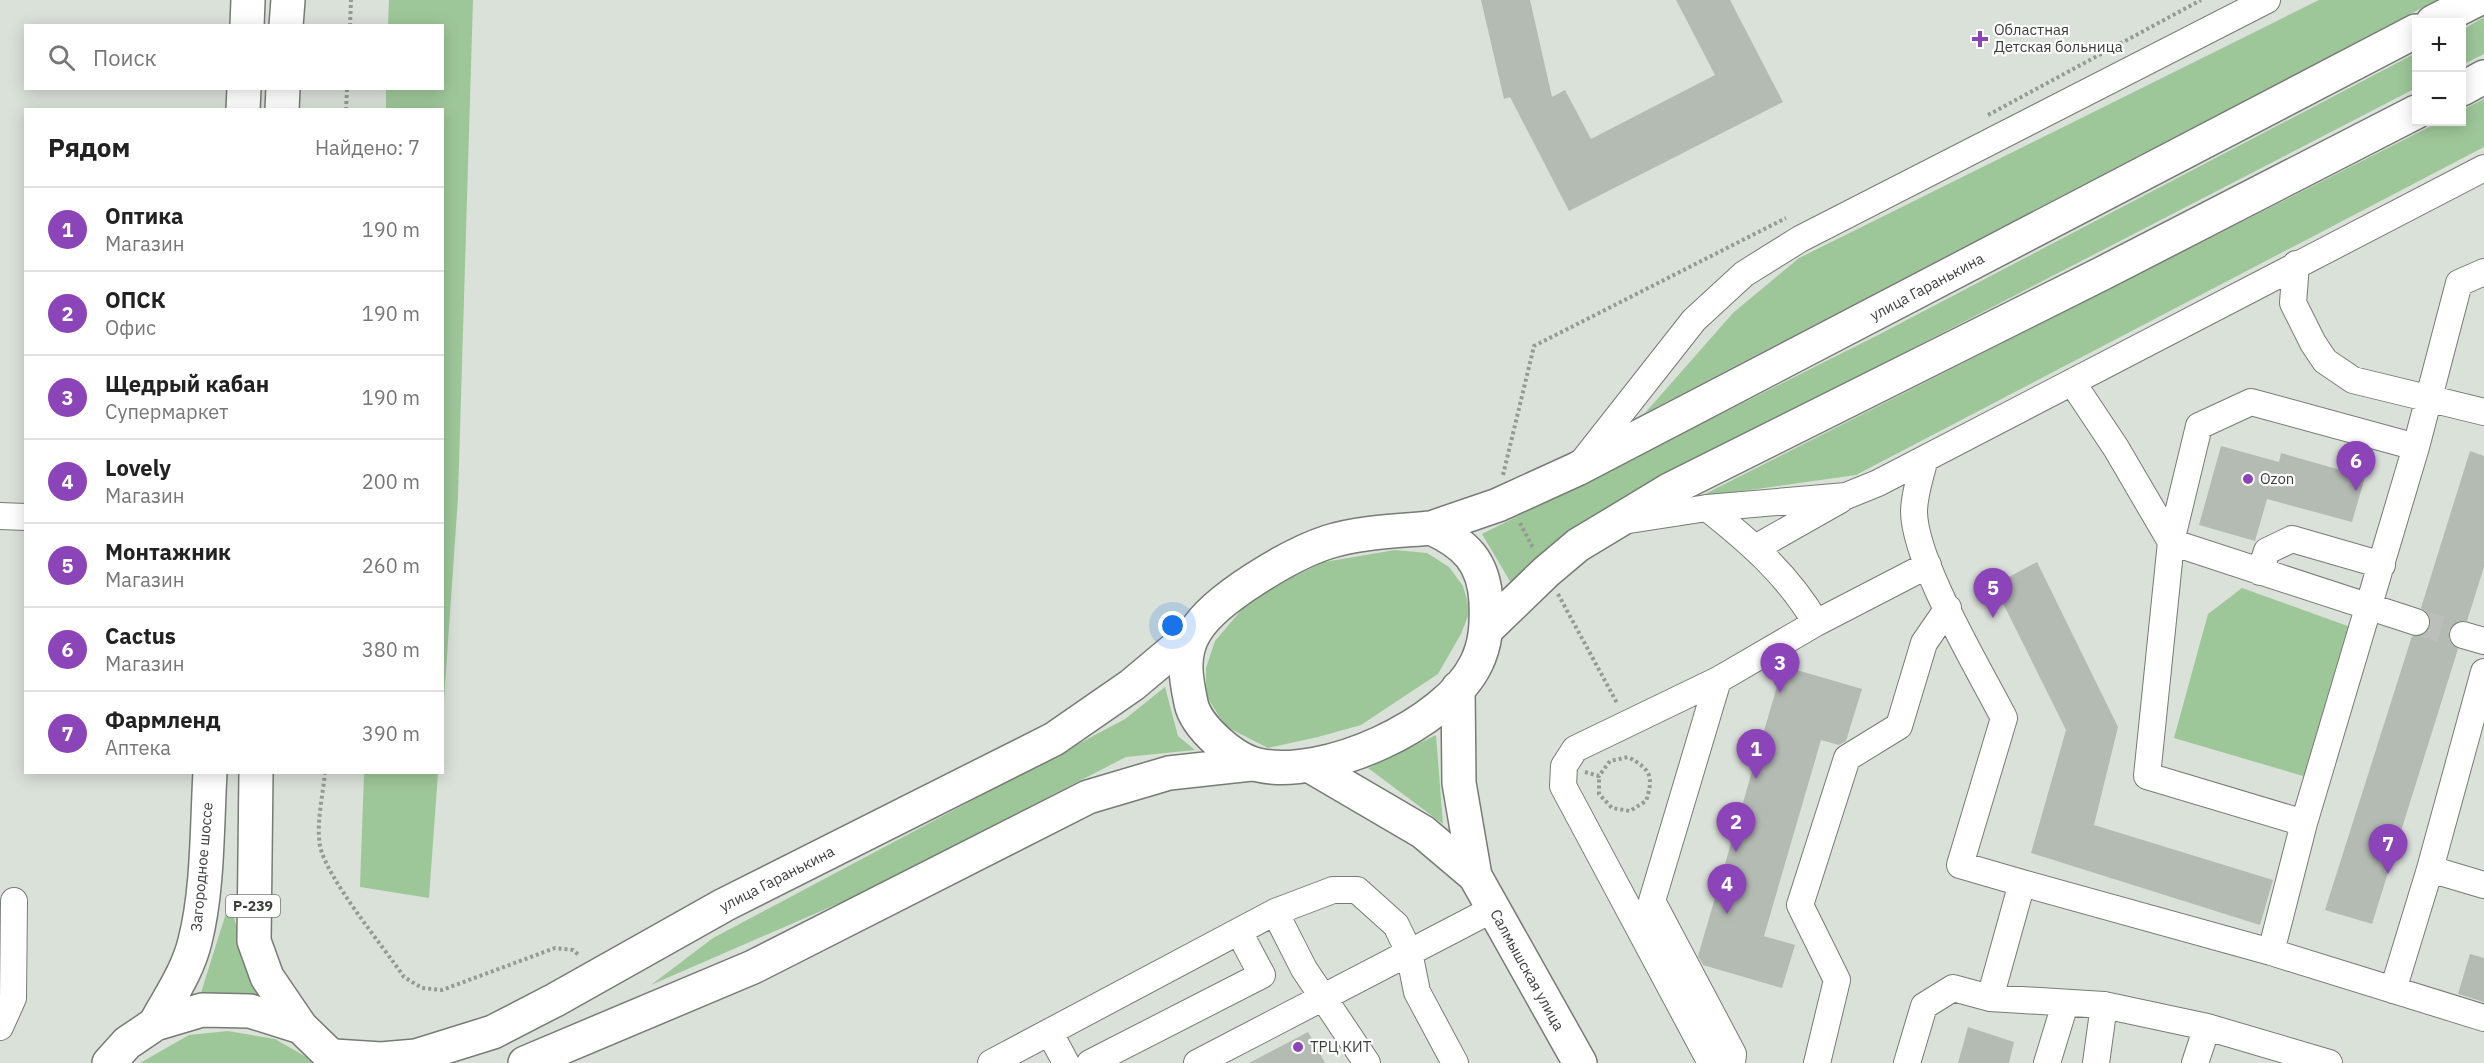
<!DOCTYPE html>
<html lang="ru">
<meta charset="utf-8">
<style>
body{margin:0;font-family:"IBM Plex Sans",sans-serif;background:#f2f2f2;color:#222}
.controls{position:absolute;right:18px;top:18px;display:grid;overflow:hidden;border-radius:0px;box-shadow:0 3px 15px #0003}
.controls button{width:54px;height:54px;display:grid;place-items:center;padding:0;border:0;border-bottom:2px solid #e0e0e0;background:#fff;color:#222;font:30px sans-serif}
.you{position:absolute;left:1173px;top:626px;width:21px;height:21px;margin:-15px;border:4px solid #fff;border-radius:50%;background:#1a73e8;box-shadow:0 0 0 9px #1a73e833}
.badge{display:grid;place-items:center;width:39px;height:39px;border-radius:50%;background:#8c45b8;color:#fff;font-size:20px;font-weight:700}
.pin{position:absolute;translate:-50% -50px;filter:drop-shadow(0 2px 3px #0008)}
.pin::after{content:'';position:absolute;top:32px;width:21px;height:18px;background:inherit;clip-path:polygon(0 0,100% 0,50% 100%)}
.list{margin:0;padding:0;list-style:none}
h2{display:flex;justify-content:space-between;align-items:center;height:78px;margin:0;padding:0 24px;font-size:26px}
h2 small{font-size:20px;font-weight:400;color:#767676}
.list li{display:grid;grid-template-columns:39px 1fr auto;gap:18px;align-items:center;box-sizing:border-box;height:84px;padding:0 24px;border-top:2px solid #e0e0e0}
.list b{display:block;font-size:22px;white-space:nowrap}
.list p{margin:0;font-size:20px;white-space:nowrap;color:#767676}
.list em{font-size:20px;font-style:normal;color:#767676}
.icon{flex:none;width:33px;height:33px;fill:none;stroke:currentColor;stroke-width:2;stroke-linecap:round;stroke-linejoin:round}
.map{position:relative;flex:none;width:2484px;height:1063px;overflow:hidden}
.search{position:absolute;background:#fff;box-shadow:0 3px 15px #0003;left:24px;top:24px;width:420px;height:66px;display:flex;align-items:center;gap:15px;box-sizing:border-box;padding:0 21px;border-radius:0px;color:#767676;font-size:22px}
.panel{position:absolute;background:#fff;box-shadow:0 3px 15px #0003;left:24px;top:108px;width:420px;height:666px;border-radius:0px}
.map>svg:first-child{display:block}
.green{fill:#9ec799}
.building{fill:#b4bbb3}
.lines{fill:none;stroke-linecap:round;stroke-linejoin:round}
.minor-tunnel{stroke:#bac0b9;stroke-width:26;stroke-dasharray:26 13;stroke-linecap:butt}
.minor-casing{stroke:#767c75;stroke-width:28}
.major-casing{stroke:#767c75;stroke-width:36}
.highway-casing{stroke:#767c75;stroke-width:36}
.path{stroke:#959a95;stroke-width:4;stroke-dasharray:3 3;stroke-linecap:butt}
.minor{stroke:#fff;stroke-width:26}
.major{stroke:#fff;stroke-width:33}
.highway{stroke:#fff;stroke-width:33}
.poi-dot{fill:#8c45b8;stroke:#fff;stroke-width:2}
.labels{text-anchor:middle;stroke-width:4.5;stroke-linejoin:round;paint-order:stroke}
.shield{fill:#fff;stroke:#767876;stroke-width:1.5}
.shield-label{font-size:14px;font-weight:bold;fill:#3b3e3b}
.poi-label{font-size:15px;fill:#3b3e3b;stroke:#fff;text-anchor:start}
.street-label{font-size:15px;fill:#3b3e3b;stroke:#fff}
</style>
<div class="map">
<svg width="2484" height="1063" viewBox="0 0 2484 1063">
<rect width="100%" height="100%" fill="#dae1d9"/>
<path class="green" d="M389,0H473L458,498L443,714L442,110L386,109V89L442,88V26L388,25Z
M2319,0H2437L1645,413L1733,313L1799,258Z
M2484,17V54L2462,65V30Z
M2416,53V88L1888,361L1570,533L1511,583L1482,534L1880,334Z
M2484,99V147L1856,475L1699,497L2439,122H2462V110Z
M1395,550L1427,553L1449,567L1463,586L1470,611L1461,634L1438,674L1361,725L1318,737L1268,748L1225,726L1206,695V668L1215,641L1243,608L1272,587L1324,562Z
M2242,588L2356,629L2310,778L2174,738L2208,614Z
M1165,687L1178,736L1195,750L1126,757L851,898L651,985L713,938L1125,719Z
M1436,735L1443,824L1368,768Z
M364,773H438L429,898L360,887Z
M227,910L232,911L260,1002L199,999Z
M228,1031L275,1039L317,1063H140L189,1035Z"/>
<path class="building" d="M1481,0H1530L1552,97L1565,90L1591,139L1715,75L1676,0H1730L1783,102L1569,211L1510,97L1504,99Z
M2221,446L2279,462L2281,453L2365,477L2352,522L2267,499L2255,541L2199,525Z
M2470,451L2484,456V567L2467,621H2459L2449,630V639L2458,649L2372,924L2325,910L2412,636L2426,633L2430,626L2427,612L2421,608Z
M2037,562L2118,727L2094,825L2273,880L2260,925L2031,853L2066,730L1994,585Z
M1783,666L1862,689L1846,741L1839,745L1821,740L1764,936L1795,945L1782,988L1703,965L1698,956Z
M2470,954L2484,958V1002L2458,994Z
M1968,1027L2014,1042L2009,1063H1958Z
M1308,1032L1325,1063H1249Z"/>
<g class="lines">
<path class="minor-tunnel" d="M2416,622L2463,635"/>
<defs>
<path id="minor" d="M2296,264L2293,303L2313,343L2325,361L2353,380L2484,412
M2072,382L2116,448L2171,542L2147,776L2304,823
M2416,447L2251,402L2199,426L2171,542L2416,622
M1924,462C1920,478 1914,495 1914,512C1915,563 1979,669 2004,718L1960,865L2022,883
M1580,465L1694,320L1744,274L1800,239L2267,0
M1707,508C1749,541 1789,576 1816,623L1718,680L1575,749L1564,766L1563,786L1711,1063
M0,516L26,517
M1629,520L1707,508L1846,496L1878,483L2484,168
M1757,547L1840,500
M2260,572L2267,551L2292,539L2382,565
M1816,623L1928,565
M2463,635L2484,641
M2484,672L2430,869L2484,885
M1718,680L1652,901L1733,1054L1732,1063
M1275,912L1333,890H1357L1396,925L1409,952L1417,992L1455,1063
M2271,952L2304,823L2416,447L2459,283L2484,272
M2393,990L2430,869
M1990,998L2022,883L2271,952L2484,1018
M0,1027L13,998L14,901
M1050,1033L1066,1063
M991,1063L1275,912L1304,969L1367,1063
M1090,1063L1262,975L1239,932
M1197,1063L1493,909
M1817,1063L1837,980L1800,905L1847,758L1899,726L1924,643L1948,608
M1907,1063L1924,1006L1953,988L1990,998L2104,1005L2207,1027L2329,1063
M2047,1063L2065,1004
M2096,1063L2104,1005
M2195,1063L2207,1027"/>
<path id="major" d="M2433,22L2476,0
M2462,89L2484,77
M1431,528L1498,505L1577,469L2416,31
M1431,528C1466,544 1484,562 1486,602C1487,624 1486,644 1476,664C1446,725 1323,780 1258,765C1234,760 1196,727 1191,703C1186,679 1181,655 1195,632C1214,599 1291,554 1328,542C1360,532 1398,531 1431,528Z
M1487,629L1546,572L1578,545L1671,489L2103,273L2416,112
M1458,688L1459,783L1475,876L1580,1063
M1312,767L1423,832L1475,876
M334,1056L381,1059L416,1056L493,1032L555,1000L724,905L1054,739L1132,685L1194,633
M525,1063L753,967L1088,797L1169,773L1251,764"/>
<path id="highway" d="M247,26L248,0
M286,26L288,0
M243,110L244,88
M282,110L283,88
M256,772L254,941L267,977L301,1027L338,1063
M155,1024C169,998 188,971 195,941C208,891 207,825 210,772
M109,1063L127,1043L155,1024L202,1010L250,1011L301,1027"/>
</defs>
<use href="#minor" class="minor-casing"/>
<use href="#major" class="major-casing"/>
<use href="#highway" class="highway-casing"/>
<path class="path" d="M350,26L351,0
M346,110L347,88
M1988,115L2201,0
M1503,475L1534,346L1786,218
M1520,523L1533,548
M1558,594L1617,703
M325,772C323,796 316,823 320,846C327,879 383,946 404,977L422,988L442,990L555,948L573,950L580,956
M1585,772L1599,776L1610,761L1628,757C1651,769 1654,777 1646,801L1630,811L1612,808L1599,794V776"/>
<use href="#minor" class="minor"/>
<use href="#major" class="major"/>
<use href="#highway" class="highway"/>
</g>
<g class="poi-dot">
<path d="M1977 30h6v6h6v6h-6v6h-6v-6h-6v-6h6z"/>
<circle cx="2248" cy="479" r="6"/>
<circle cx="1298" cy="1047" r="6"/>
</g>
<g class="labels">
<rect class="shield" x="226" y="895" width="54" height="22" rx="4.5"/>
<g class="shield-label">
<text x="253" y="911">Р-239</text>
</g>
<g class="poi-label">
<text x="1994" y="35">Областная<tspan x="1994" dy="17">Детская больница</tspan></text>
<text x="2260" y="484">Ozon</text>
<text x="1310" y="1052">ТРЦ КИТ</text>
</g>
<g class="street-label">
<text transform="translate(1927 287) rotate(-28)" y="5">улица Гаранькина</text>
<text transform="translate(202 867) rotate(-85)" y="5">Загородное шоссе</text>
<text transform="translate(777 879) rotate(-27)" y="5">улица Гаранькина</text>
<text transform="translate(1527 970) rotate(61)" y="5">Салмышская улица</text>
</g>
</g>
</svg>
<div class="controls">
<button>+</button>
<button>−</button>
</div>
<div class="you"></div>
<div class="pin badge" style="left:1756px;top:779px">1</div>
<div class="pin badge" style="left:1736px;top:852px">2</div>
<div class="pin badge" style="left:1780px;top:693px">3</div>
<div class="pin badge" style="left:1727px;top:914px">4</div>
<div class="pin badge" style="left:1993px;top:618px">5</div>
<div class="pin badge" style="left:2356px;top:491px">6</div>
<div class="pin badge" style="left:2388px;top:874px">7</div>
<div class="search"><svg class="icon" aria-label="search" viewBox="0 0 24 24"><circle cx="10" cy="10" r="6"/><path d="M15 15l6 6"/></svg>Поиск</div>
<section class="panel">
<h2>Рядом<small>Найдено: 7</small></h2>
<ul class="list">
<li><span class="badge">1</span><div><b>Оптика</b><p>Магазин</p></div><em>190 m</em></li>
<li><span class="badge">2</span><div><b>ОПСК</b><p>Офис</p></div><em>190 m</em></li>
<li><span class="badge">3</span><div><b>Щедрый кабан</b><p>Супермаркет</p></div><em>190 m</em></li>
<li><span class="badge">4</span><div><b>Lovely</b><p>Магазин</p></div><em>200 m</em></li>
<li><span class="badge">5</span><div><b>Монтажник</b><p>Магазин</p></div><em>260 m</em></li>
<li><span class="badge">6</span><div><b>Cactus</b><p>Магазин</p></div><em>380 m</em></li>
<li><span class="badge">7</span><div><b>Фармленд</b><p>Аптека</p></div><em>390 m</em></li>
</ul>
</section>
</div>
